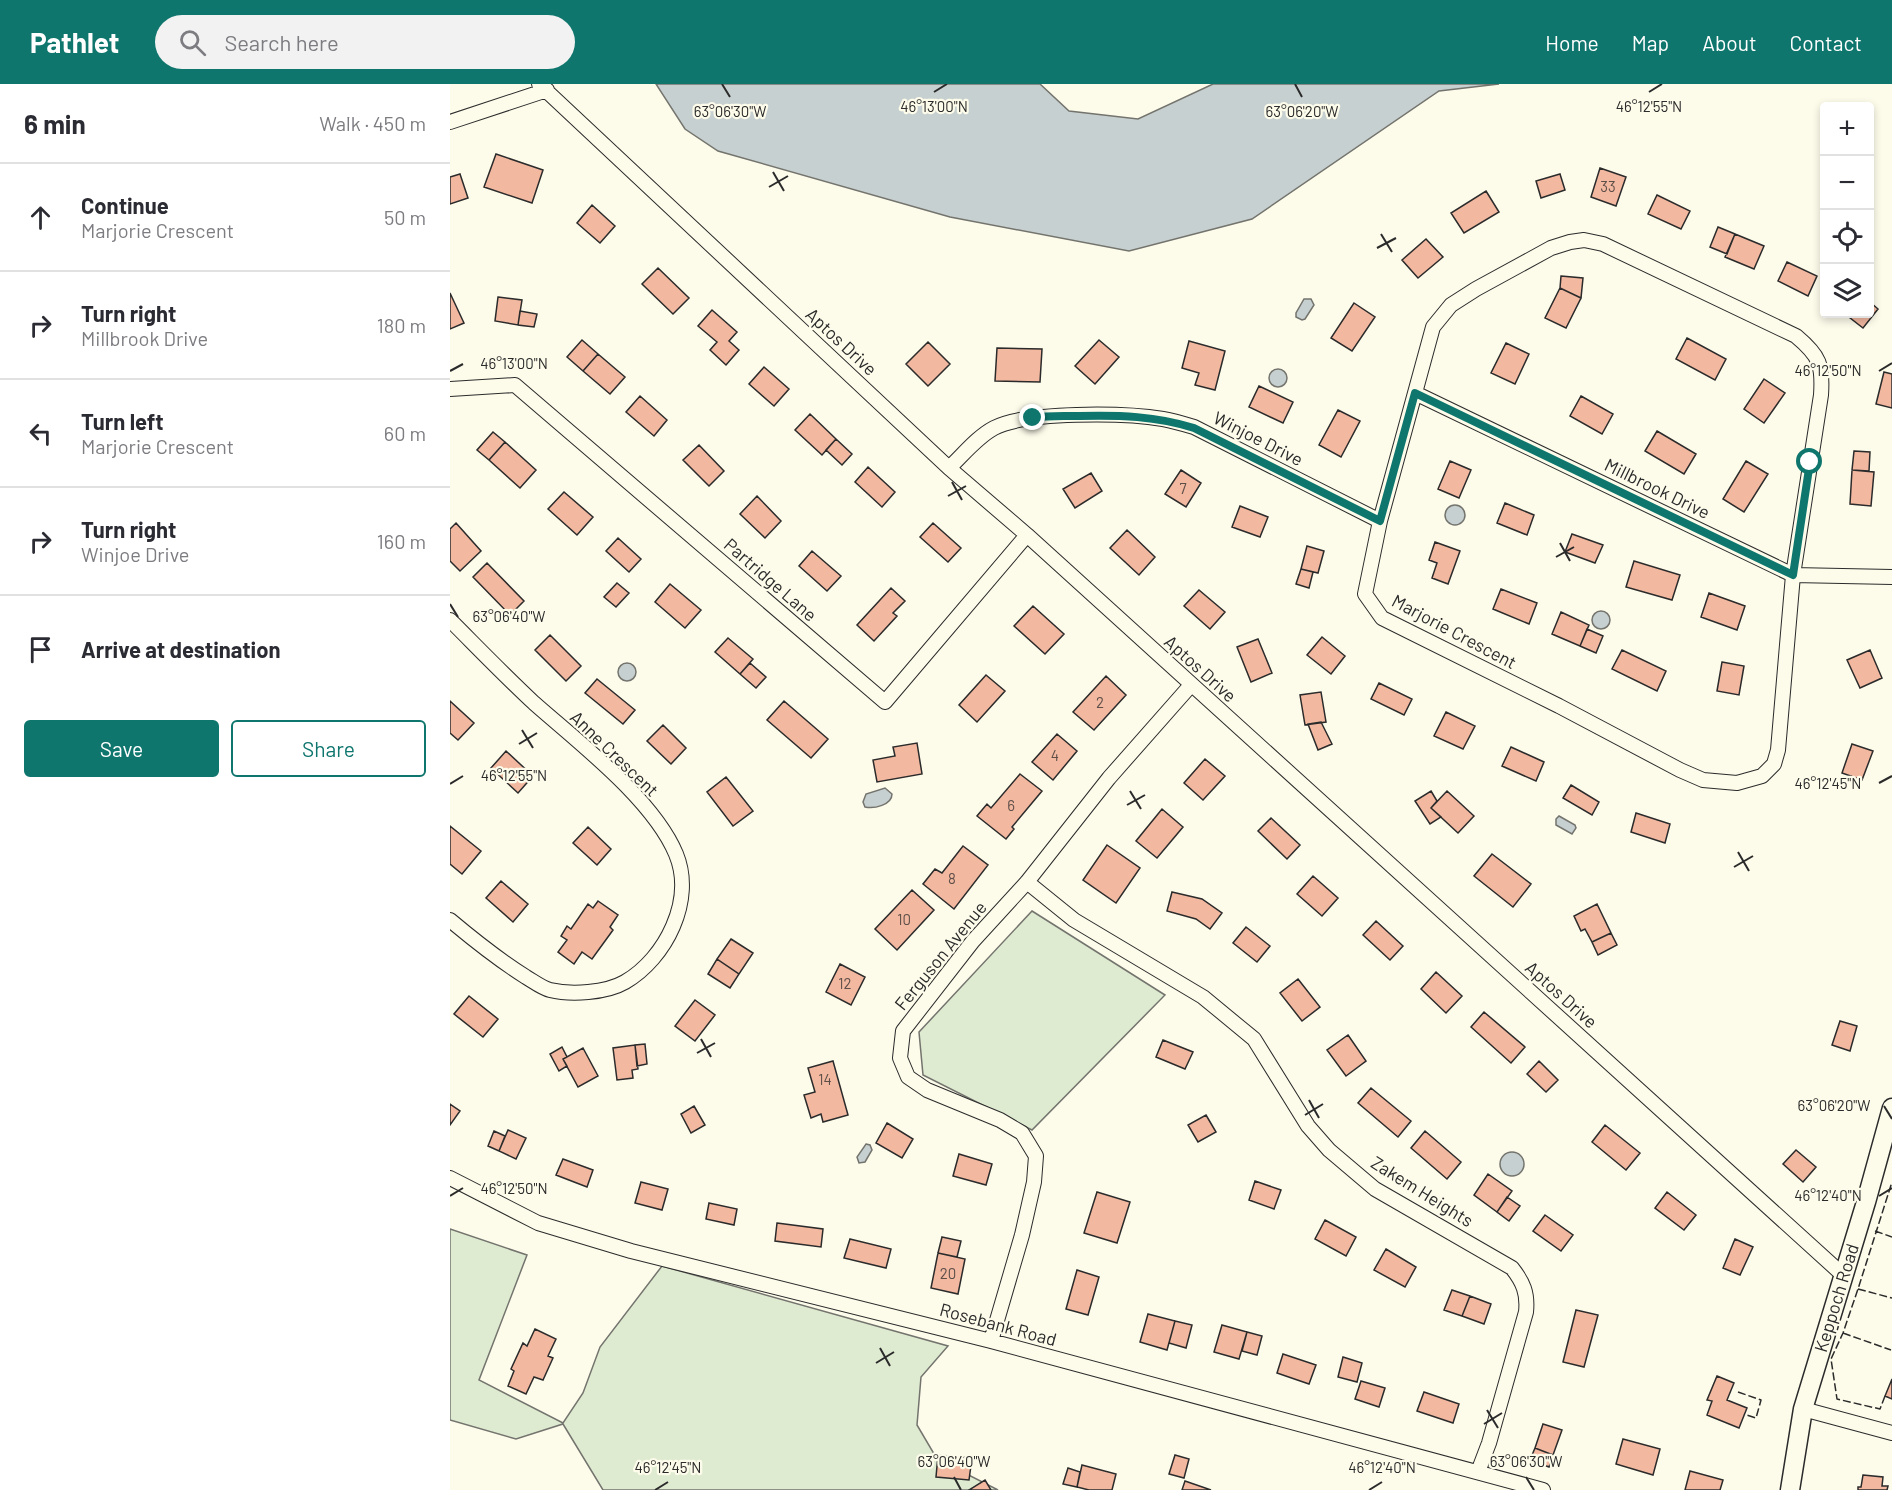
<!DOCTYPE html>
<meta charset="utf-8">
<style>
body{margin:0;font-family:Barlow,sans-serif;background:#f2f2f3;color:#2b2b33}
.controls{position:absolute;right:18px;top:18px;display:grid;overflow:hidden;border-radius:6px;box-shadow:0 3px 9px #0003}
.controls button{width:54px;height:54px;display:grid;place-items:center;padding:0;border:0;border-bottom:2px solid #e1e1e2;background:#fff;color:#2b2b33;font:30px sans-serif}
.stop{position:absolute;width:18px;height:18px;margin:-14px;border:4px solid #0f766e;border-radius:50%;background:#fff}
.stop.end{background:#0f766e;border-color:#fff;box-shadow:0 2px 6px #0008}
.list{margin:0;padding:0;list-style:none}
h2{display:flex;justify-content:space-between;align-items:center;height:78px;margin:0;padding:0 24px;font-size:26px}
h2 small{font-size:20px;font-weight:400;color:#7c7c81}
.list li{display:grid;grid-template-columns:39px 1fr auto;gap:18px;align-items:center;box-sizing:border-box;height:108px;padding:0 24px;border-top:2px solid #e1e1e2}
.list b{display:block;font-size:22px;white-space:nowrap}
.list p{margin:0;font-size:20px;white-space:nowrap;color:#7c7c81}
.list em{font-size:20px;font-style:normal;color:#7c7c81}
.actions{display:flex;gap:12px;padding:18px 24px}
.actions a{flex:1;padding:14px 0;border:2px solid #0f766e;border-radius:6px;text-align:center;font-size:21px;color:#0f766e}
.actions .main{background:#0f766e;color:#fff}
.icon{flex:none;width:33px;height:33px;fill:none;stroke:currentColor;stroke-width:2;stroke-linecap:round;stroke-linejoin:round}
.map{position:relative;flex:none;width:1442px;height:1406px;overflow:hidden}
header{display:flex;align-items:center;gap:36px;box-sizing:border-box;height:84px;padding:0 30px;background:#0f766e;color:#fff}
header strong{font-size:28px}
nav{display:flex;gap:33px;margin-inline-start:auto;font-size:21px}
.search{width:420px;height:54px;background:#f2f2f3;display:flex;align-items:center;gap:15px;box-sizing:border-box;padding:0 21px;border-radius:33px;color:#7c7c81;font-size:22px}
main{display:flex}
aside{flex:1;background:#fff}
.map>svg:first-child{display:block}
.green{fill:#deebd1;stroke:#74746e;stroke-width:1.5}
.water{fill:#c7d0d0;stroke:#74746e;stroke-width:1.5}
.building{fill:#f2b8a0;stroke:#2b2b2b;stroke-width:1.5}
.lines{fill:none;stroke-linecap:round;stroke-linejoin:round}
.minor-casing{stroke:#2b2b2b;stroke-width:16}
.tertiary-casing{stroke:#2b2b2b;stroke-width:21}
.minor{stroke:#fdfbea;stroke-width:14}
.tertiary{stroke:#fdfbea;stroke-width:18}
.fence{stroke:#2b2b2b;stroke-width:1.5;stroke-dasharray:8 3;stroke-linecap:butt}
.route{stroke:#0f766e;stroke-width:8}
.ticks{fill:none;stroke:#2b2b2b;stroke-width:2}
.labels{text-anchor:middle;stroke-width:4.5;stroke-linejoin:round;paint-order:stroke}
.number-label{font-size:15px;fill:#5d4e48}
.street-label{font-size:18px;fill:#2b2b2b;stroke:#fdfbea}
.ticks-label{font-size:15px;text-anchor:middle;fill:#2b2b2b;stroke:#fdfbea;stroke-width:4.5;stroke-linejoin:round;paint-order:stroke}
</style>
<header>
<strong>Pathlet</strong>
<div class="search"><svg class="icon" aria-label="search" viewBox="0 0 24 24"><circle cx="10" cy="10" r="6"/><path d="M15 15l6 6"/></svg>Search here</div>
<nav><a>Home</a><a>Map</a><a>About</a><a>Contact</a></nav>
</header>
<main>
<aside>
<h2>6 min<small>Walk · 450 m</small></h2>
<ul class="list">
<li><svg class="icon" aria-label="ahead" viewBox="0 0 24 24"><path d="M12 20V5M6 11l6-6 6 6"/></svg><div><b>Continue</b><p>Marjorie Crescent</p></div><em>50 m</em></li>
<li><svg class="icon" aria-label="right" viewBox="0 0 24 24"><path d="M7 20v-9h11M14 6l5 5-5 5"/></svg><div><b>Turn right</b><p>Millbrook Drive</p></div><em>180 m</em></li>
<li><svg class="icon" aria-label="left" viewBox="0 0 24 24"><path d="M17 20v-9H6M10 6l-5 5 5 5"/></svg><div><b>Turn left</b><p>Marjorie Crescent</p></div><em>60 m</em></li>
<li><svg class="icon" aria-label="right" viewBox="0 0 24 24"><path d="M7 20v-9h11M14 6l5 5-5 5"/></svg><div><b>Turn right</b><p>Winjoe Drive</p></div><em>160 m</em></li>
<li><svg class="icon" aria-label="arrive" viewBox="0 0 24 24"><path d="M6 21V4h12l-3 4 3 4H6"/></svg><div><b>Arrive at destination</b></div></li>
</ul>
<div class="actions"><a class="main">Save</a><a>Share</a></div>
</aside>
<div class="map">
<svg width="1442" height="1406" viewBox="0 0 1442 1406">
<rect width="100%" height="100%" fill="#fdfbea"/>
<path class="green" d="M582,827L715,911L582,1046L473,991L469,948Z
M0,1145L77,1171L29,1296L113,1339L133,1309L150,1263L212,1182L498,1262L471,1293L467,1341L487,1375L548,1406H153L113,1340L66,1355L0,1336Z"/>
<path class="water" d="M206,0H590L619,27L688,35L763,0H1049L989,7L802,135L679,167L500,133L268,67L235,45Z
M854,215H861L864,221L855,235L852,236L846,233V229Z
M819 294a9 9 0 1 1 18 0a9 9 0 1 1-18 0Z
M995 431a10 10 0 1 1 20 0a10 10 0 1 1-20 0Z
M1142 536a9 9 0 1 1 18 0a9 9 0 1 1-18 0Z
M168 588a9 9 0 1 1 18 0a9 9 0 1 1-18 0Z
M435,704L442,710C442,721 424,725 415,723L413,718L416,710Z
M1109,732L1125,741L1126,744L1122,750L1106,741V735Z
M416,1060L420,1061L422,1066L415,1078L409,1079L407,1073Z
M1050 1080a12 12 0 1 1 24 0a12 12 0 1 1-24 0Z"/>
<path class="building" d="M46,70L93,86L82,119L34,103Z
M1150,84L1176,93L1166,122L1141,113Z
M10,90L18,114L0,120V93Z
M1110,90L1115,106L1091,114L1086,97Z
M1036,107L1049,128L1014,149L1001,129Z
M1207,111L1240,127L1231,145L1198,130Z
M142,121L165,142L150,159L127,139Z
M1268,143L1285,150L1277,170L1260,163Z
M1285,150L1314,162L1304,185L1275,173Z
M976,155L993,173L968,194L952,176Z
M1337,178L1367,192L1358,212L1328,197Z
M208,184L239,214L223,230L192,200Z
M1111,192L1133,194L1131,214L1110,204Z
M1110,204L1131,214L1116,244L1095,234Z
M0,209L14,239L0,245Z
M48,213L72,216L68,241L45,237Z
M1420,218L1428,225L1413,244L1395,230H1420Z
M904,219L925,233L902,267L881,254Z
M262,226L287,248L279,257L289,266L276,281L260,266L267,258L248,242Z
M70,227L87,230L84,243L68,241Z
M1237,254L1276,275L1265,296L1226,275Z
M132,256L148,270L133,287L117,273Z
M649,256L669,273L645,300L625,282Z
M739,257L775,267L765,306L745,301L749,289L732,284Z
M478,258L500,280L478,302L456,280Z
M1056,259L1079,270L1065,300L1041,289Z
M547,264L592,265L590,298L545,297Z
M148,270L175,293L160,310L133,287Z
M314,283L339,305L324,322L299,300Z
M1434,288L1442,290V324L1426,320Z
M1314,295L1335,309L1314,339L1294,325Z
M809,302L843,318L833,339L799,323Z
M190,312L217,336L204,352L176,328Z
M1131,312L1163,330L1152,350L1120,332Z
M888,326L910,337L891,373L869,361Z
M360,330L386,355L372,371L345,346Z
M1207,347L1246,370L1234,390L1195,367Z
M43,348L55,358L39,376L27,366Z
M386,355L402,370L392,381L376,366Z
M55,358L86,386L70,404L39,376Z
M249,361L274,387L259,402L233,376Z
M1404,367L1420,368L1419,387L1402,386Z
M1000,377L1021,386L1009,414L988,405Z
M1296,377L1318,390L1294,428L1273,415Z
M418,383L445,408L432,423L405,398Z
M731,386L751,399L736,423L715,410Z
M1402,386L1424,388L1421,422L1400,420Z
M641,389L652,407L625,424L613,405Z
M114,408L143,433L127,451L98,425Z
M307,412L331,437L315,454L290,430Z
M1055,419L1084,431L1077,451L1047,439Z
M790,422L818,433L810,453L782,443Z
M6,439L31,467L10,487L0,477V445Z
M483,439L511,464L498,478L470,453Z
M677,446L705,473L689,491L660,464Z
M1122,450L1153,461L1145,479L1115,468Z
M168,454L191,475L179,488L156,467Z
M985,458L1010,467L998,500L982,494L987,479L979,476Z
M857,462L874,467L868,489L851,485Z
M362,467L391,492L377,507L349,482Z
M1184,477L1230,491L1222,516L1176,503Z
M37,479L74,517L60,531L23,493Z
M851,485L863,488L859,504L846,500Z
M167,499L179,509L166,523L154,513Z
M220,500L251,526L235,544L205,518Z
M441,504L455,517L443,529L447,532L424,557L407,541Z
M1051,505L1087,519L1079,540L1043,525Z
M749,506L775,528L760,545L734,522Z
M1259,509L1295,522L1287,546L1251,533Z
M583,522L614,550L595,570L564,542Z
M1111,528L1139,541L1130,562L1102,550Z
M1137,545L1153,552L1146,569L1130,562Z
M100,551L131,582L116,597L85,566Z
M872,553L895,572L881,590L857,571Z
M278,554L303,575L290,590L265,568Z
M808,555L822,589L801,598L787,563Z
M1172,566L1216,587L1207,607L1162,585Z
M1420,566L1432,594L1410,604L1397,576Z
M1272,578L1294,582L1289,611L1267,607Z
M300,579L316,593L306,604L290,590Z
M536,591L555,607L527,638L509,621Z
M656,592L676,611L644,646L623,628Z
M147,595L185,626L173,640L135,609Z
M929,599L962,615L954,631L921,615Z
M871,608L876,638L855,641L850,611Z
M0,617L24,639L8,656L0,649Z
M334,617L378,655L361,674L317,636Z
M996,628L1025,642L1013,665L984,652Z
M871,638L882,660L868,666L858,640Z
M213,641L236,664L221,680L197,657Z
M607,650L627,667L603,696L582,678Z
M467,659L472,690L427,698L423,676L445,672L443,663Z
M1402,660L1423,667L1412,696L1392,689Z
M1061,663L1094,678L1086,697L1052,682Z
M56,667L83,692L68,709L41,684Z
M755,675L775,692L753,716L734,699Z
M570,690L592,707L562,743L564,745L556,755L527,732L537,720L541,724Z
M276,693L303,727L283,742L257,708Z
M1121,701L1149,718L1142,731L1113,714Z
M981,707L987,717L981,724L991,733L980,740L965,717Z
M997,707L1024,732L1008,749L981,724Z
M712,725L733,743L707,774L686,757Z
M1186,729L1220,740L1215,759L1181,748Z
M821,734L850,761L837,775L808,747Z
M0,742L31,767L12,790L0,780Z
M138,743L161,765L147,781L123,759Z
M657,761L690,784L666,819L633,796Z
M513,762L538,781L504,825L473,800L485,785L492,789Z
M1042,770L1081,800L1063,823L1024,792Z
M863,792L888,814L872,832L847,810Z
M51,797L78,820L63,838L36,814Z
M462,806L484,826L447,866L425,845Z
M722,808L752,815L772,829L760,845L746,835L717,827Z
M148,817L168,831L160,843L163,846L142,875L132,868L124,880L108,868L117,856L111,852L117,842L121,845L138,820L143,824Z
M1147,820L1161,849L1142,858L1135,845L1131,847L1124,832Z
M926,837L953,862L940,876L913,851Z
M796,843L820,862L807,878L783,859Z
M1161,849L1167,861L1148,871L1142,858Z
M281,855L303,869L289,890L267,875Z
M267,875L289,890L280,904L258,890Z
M390,880L415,893L401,921L376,908Z
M986,888L1012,912L996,929L971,905Z
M848,895L870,923L852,937L830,909Z
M19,912L48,935L33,953L4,930Z
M245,916L265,931L245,957L225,942Z
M1034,928L1075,963L1061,979L1021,943Z
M1390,937L1407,942L1400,967L1382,961Z
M898,951L916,977L896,992L877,966Z
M713,956L743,968L735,985L706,973Z
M195,960L197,980L187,982L185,961Z
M185,961L188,985L182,986L183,994L167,996L163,964Z
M112,963L117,973L113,975L117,982L109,987L100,970Z
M133,964L148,992L128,1003L113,975Z
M383,977L398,1031L373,1038L371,1030L361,1034L354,1011L365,1008L358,984Z
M1089,977L1108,996L1096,1008L1077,990Z
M921,1004L961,1037L948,1053L908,1019Z
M0,1020L10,1027L0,1041Z
M244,1022L255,1041L241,1049L231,1030Z
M756,1031L766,1048L748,1058L738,1041Z
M437,1039L463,1055L452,1074L426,1059Z
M1155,1041L1190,1069L1176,1086L1142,1058Z
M58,1046L76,1054L66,1075L49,1067Z
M44,1047L55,1052L49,1067L38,1062Z
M975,1047L1011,1078L997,1095L961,1064Z
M1346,1066L1366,1083L1353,1098L1333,1080Z
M509,1070L542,1080L536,1101L503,1092Z
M113,1075L143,1086L137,1103L106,1091Z
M1038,1090L1062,1107L1047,1128L1024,1111Z
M805,1097L831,1106L824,1125L799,1116Z
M191,1098L218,1105L212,1126L185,1119Z
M647,1108L680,1118L667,1159L634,1149Z
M1217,1108L1246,1131L1234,1146L1205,1124Z
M1057,1113L1070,1122L1059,1137L1047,1128Z
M259,1119L287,1125L284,1141L256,1135Z
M1095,1131L1123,1151L1111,1167L1083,1147Z
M875,1136L906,1153L896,1172L865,1155Z
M327,1139L373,1145L371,1163L325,1157Z
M492,1153L511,1157L507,1173L488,1169Z
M400,1155L441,1165L436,1184L394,1174Z
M1285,1155L1303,1163L1290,1191L1273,1184Z
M936,1165L966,1183L955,1203L924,1186Z
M488,1169L515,1175L508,1210L481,1204Z
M627,1186L649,1193L638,1231L616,1225Z
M1002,1206L1020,1212L1012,1232L994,1226Z
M1020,1212L1041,1220L1034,1240L1012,1232Z
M1126,1226L1148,1231L1134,1283L1113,1278Z
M698,1230L725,1237L717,1266L690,1258Z
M725,1237L742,1241L736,1264L719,1259Z
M772,1241L797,1248L789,1275L764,1268Z
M85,1245L106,1255L98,1272L103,1274L93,1296L84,1293L76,1310L58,1302L64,1287L61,1285L73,1259L77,1262Z
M797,1248L812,1252L807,1271L792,1267Z
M833,1270L866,1281L859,1300L827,1289Z
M893,1273L912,1279L907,1298L888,1293Z
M1267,1292L1284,1299L1277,1316L1297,1324L1289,1344L1257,1331L1262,1317L1257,1316Z
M1442,1295V1315L1435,1312Z
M911,1297L935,1304L929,1323L905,1315Z
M974,1308L1009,1320L1003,1339L967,1327Z
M1093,1340L1112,1346L1103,1371L1085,1364Z
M1173,1355L1210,1365L1203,1391L1166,1380Z
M1085,1364L1103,1371L1099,1383L1080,1376Z
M488,1371L522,1374L519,1396L486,1393Z
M725,1371L739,1375L734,1394L719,1390Z
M632,1381L666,1390L662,1406H639L627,1403Z
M618,1384L630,1388L627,1403L613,1400Z
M1240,1387L1273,1396L1270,1406H1235Z
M1413,1391L1433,1393L1432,1402H1438L1437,1406H1408V1403H1411Z
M535,1396L541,1406H519Z
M735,1397L761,1406H732Z"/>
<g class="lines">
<defs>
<path id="minor" d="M89,0L499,384L577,451L1393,1191
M0,38L97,6
M1134,156L1153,160L1346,252C1370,272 1373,281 1371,311L1343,491L1328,666L1324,680L1312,692L1287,699L1253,696L1230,686L1109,622L932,534L915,510L930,437L983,243L1001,221L1026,205L1101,164L1120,158Z
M0,305L65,301L435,618L577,451
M965,309L1343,491L1442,493
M499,384C513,371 527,353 544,344C576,327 676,329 713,335C724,337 734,340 744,343L930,437
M0,536C28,564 55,592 84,619C128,658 203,715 226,770C245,816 216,874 175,898C156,909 121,911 100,906C92,904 83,897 76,893C49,876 25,857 0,836
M577,798L624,836L753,913L804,955L858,1042L879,1066L925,1105L1062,1184C1073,1198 1078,1209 1076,1228L1039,1359L1028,1388
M0,1094L88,1139L181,1167L541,1257L1093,1406
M541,1257L572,1151L584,1098L586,1072L572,1049L550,1036L477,1006L458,993L450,974L453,947L523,857L577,798L659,694L741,601
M1353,1325L1442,1349"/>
<path id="tertiary" d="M1340,1406L1353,1325L1416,1118L1442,1024"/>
</defs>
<use href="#minor" class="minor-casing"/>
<use href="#tertiary" class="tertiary-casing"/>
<use href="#minor" class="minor"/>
<use href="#tertiary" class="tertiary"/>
<path class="fence" d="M1425,1147L1442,1153
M1408,1205L1442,1214
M1393,1249L1441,1266
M1288,1308L1311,1316L1306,1334L1294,1330
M1435,1312L1430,1325L1387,1315L1381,1275L1393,1249L1408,1205L1442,1098"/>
</g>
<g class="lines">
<path class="route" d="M583,334C598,331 614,332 629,332C669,331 706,332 744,344L930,437L965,309L1343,491L1360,378"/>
</g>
<path class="ticks" d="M272,0L280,13M845,0L852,13M484,8L497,0M1199,8L1212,0M323,88L334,107M319,103L338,92M931,150L942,168M927,164L946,154M0,287L13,280M1429,287L1442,279M502,398L512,416M498,412L516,402M1110,459L1120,477M1106,473L1124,463M0,520L8,533M72,646L83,664M69,660L87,649M1429,699L1442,692M0,700L13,692M680,707L691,725M677,721L695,711M1288,768L1299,787M1284,783L1303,772M251,955L261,973M247,969L265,959M859,1016L869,1034M1434,1022L1442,1035M855,1031L873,1020M0,1112L13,1104M1429,1112L1442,1104M430,1264L440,1282M426,1279L444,1268M1037,1326L1048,1344M1034,1340L1052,1329M504,1393L511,1406M1076,1393L1084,1406M205,1406L218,1398M919,1406L932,1398"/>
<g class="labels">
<g class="number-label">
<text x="1158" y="108">33</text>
<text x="733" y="410">7</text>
<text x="650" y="624">2</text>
<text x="605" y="677">4</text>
<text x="561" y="727">6</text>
<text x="502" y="800">8</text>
<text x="454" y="841">10</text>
<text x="395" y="905">12</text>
<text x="375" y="1001">14</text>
<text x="498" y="1195">20</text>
</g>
<g class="street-label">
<text transform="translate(391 258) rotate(43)" y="6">Aptos Drive</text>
<text transform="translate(808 355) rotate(27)" y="6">Winjoe Drive</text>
<text transform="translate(1207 405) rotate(26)" y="6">Millbrook Drive</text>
<text transform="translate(320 496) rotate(41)" y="6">Partridge Lane</text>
<text transform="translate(1004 548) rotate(28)" y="6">Marjorie Crescent</text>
<text transform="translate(750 585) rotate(42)" y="6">Aptos Drive</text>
<text transform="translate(164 670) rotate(44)" y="6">Anne Crescent</text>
<text transform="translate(491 872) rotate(-51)" y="6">Ferguson Avenue</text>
<text transform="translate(1111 911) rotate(42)" y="6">Aptos Drive</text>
<text transform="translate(972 1108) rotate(32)" y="6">Zakem Heights</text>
<text transform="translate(1387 1214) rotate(-73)" y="6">Keppoch Road</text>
<text transform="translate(548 1241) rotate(15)" y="6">Rosebank Road</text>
</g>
</g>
<g class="ticks-label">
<text x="1199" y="28">46°12'55"N</text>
<text x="484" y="28">46°13'00"N</text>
<text x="280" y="33">63°06'30"W</text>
<text x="852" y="33">63°06'20"W</text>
<text x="64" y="285">46°13'00"N</text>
<text x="1378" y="292">46°12'50"N</text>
<text x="59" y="538">63°06'40"W</text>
<text x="64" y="697">46°12'55"N</text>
<text x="1378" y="705">46°12'45"N</text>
<text x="1384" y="1027">63°06'20"W</text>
<text x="64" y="1110">46°12'50"N</text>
<text x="1378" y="1117">46°12'40"N</text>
<text x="504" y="1383">63°06'40"W</text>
<text x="1076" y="1383">63°06'30"W</text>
<text x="218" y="1389">46°12'45"N</text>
<text x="932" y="1389">46°12'40"N</text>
</g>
</svg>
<div class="controls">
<button>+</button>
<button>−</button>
<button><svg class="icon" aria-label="locate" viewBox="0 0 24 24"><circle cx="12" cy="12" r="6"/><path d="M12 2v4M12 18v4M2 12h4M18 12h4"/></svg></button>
<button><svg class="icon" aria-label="layers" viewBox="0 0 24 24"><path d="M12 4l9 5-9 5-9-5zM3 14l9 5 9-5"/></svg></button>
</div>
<div class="stop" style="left:1360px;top:378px"></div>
<div class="stop end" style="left:583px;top:334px"></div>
</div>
</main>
